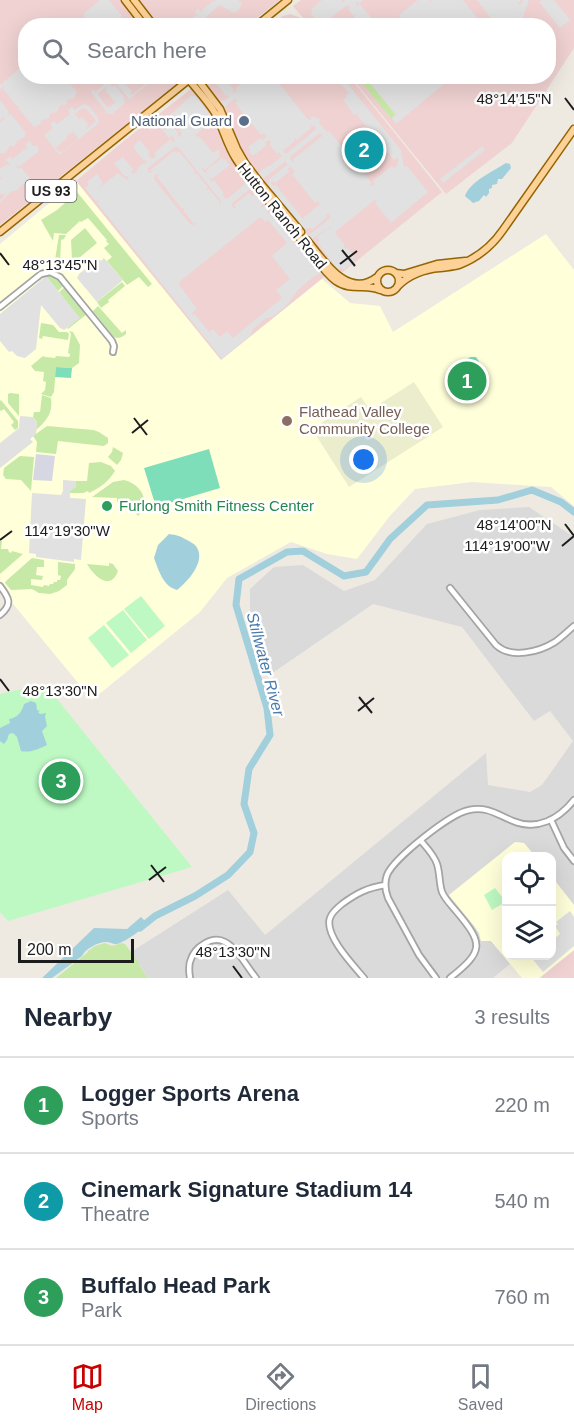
<!DOCTYPE html>
<meta charset="utf-8">
<style>
body{margin:0;font-family:Helvetica,sans-serif;background:#f2f2f3;color:#1f2937}
.controls{position:absolute;right:18px;bottom:18px;display:grid;overflow:hidden;border-radius:12px;box-shadow:0 6px 24px #0002}
.controls button{width:54px;height:54px;display:grid;place-items:center;padding:0;border:0;border-bottom:2px solid #e0e1e3;background:#fff;color:#1f2937;font:30px sans-serif}
.scale{position:absolute;left:18px;bottom:15px;width:116px;box-sizing:border-box;padding-left:6px;border:3px solid #1d1d1d;border-top:0;font-size:16px;line-height:21px;white-space:nowrap;color:#1d1d1d;-webkit-text-stroke:4px #fff;paint-order:stroke}
.you{position:absolute;left:364px;top:460px;width:21px;height:21px;margin:-15px;border:4px solid #fff;border-radius:50%;background:#1a73e8;box-shadow:0 0 0 9px #1a73e833}
.badge{display:grid;place-items:center;width:39px;height:39px;border-radius:50%;background:#c90100;color:#fff;font-size:20px;font-weight:700}
.pin{position:absolute;translate:-50% -50%;border:3px solid #fff;box-shadow:0 2px 6px #0006}
.list{margin:0;padding:0;list-style:none}
h2{display:flex;justify-content:space-between;align-items:center;height:78px;margin:0;padding:0 24px;font-size:26px}
h2 small{font-size:20px;font-weight:400;color:#747a83}
.list li{display:grid;grid-template-columns:39px 1fr auto;gap:18px;align-items:center;box-sizing:border-box;height:96px;padding:0 24px;border-top:2px solid #e0e1e3}
.list b{display:block;font-size:22px;white-space:nowrap}
.list p{margin:0;font-size:20px;white-space:nowrap;color:#747a83}
.list em{font-size:20px;font-style:normal;color:#747a83}
.icon{flex:none;width:33px;height:33px;fill:none;stroke:currentColor;stroke-width:2;stroke-linecap:round;stroke-linejoin:round}
.map{position:relative;flex:none;width:574px;height:978px;overflow:hidden}
.search{position:absolute;background:#fff;box-shadow:0 6px 24px #0002;left:18px;right:18px;top:18px;height:66px;display:flex;align-items:center;gap:15px;box-sizing:border-box;padding:0 21px;border-radius:24px;color:#747a83;font-size:22px}
.sheet{height:366px;background:#fff}
nav{display:flex;justify-content:space-around;align-items:center;box-sizing:border-box;height:84px;border-top:2px solid #e0e1e3;background:#fff;font-size:16px;color:#747a83}
nav a{display:grid;justify-items:center;gap:3px}
nav .on{color:#c90100}
.map>svg:first-child{display:block}
.residential{fill:#dbdada}
.commercial{fill:#efd2d1}
.education{fill:#ffffda}
.farmland{fill:#ebedcd}
.grass{fill:#c7e9a7}
.park{fill:#bef9c3}
.pitch{fill:#7fdeba}
.parking{fill:#e1e1e1;fill-rule:evenodd}
.plaza{fill:#d7d7e4}
.water{fill:#a2cfdc}
.lines{fill:none;stroke-linecap:round;stroke-linejoin:round}
.river{stroke:#a2cfdc;stroke-width:7}
.minor-casing{stroke:#a4a4a4;stroke-width:8}
.major-casing{stroke:#956500;stroke-width:9}
.minor{stroke:#fff;stroke-width:4.5}
.major{stroke:#fcd299;stroke-width:6}
.ticks{fill:none;stroke:#1d1d1d;stroke-width:2}
.service-dot{fill:#5c6f8a;stroke:#fff;stroke-width:2}
.education-dot{fill:#8d6e63;stroke:#fff;stroke-width:2}
.leisure-dot{fill:#2e9e5b;stroke:#fff;stroke-width:2}
.labels{text-anchor:middle;stroke-width:5;stroke-linejoin:round;paint-order:stroke}
.shield{fill:#fff;stroke:#616161;stroke-width:1.5}
.shield-label{font-size:14px;font-weight:bold;fill:#1d1d1d}
.service-label{font-size:15px;fill:#4e5e75;stroke:#fff;text-anchor:end}
.street-label{font-size:15px;fill:#1d1d1d;stroke:#fff}
.education-label{font-size:15px;fill:#785e54;stroke:#fff;text-anchor:start}
.leisure-label{font-size:15px;fill:#27864d;stroke:#fff;text-anchor:start}
.water-label{font-size:16px;font-style:italic;fill:#497aac;stroke:#fff}
.ticks-label{font-size:15px;text-anchor:middle;fill:#1d1d1d;stroke:#fff;stroke-width:5;stroke-linejoin:round;paint-order:stroke}
</style>
<div class="map">
<svg width="574" height="978" viewBox="0 0 574 978">
<rect width="100%" height="100%" fill="#eeeae2"/>
<path class="residential" d="M529,507L574,537V905L552,877V856H535L524,843L449,895L475,927L479,933L481,941H491L510,964L493,978H148L131,952L228,890L265,935L486,753L488,785L530,792L542,785L573,741L550,711L534,721L462,627L373,604L271,674L250,627V589L274,567L303,565L344,591L375,580L427,524L480,510Z"/>
<path class="commercial" d="M0,0H280L248,25L26,26V76L185,77L0,225Z
M301,0H574V48L512,143L446,194L351,77L548,76V26L309,25L293,6Z
M290,14L299,17L308,25H270L283,16Z
M349,76L442,192L333,280L325,276L221,361L76,181L125,140L186,93L205,77Z
M574,950V978H542L541,977Z"/>
<path class="education" d="M76,181L221,360L322,279L350,303L380,306L393,332L546,234L574,270V506L551,487L472,482L415,489L389,517L357,559L327,554L291,542L227,578L200,612L92,700L0,588V244Z
M515,842L524,843L535,856H506V956H552V877L574,905V950L539,978H522L491,941H481L479,933L475,927L449,895Z"/>
<path class="farmland" d="M414,382L443,427L349,487L312,429L361,397L370,410Z"/>
<path class="grass" d="M357,77H365L395,114L398,112V113L391,118Z
M77,192L152,284L148,287L139,277L127,285L107,261L112,257L104,248L109,244L106,241L107,240L88,218L81,222L80,221L66,234L54,233L53,241L41,220L57,210Z
M85,228L97,243L79,258L72,260L71,240Z
M59,235H66L64,239L61,240L60,265L56,262L55,260Z
M51,274L58,278L64,285L58,291L46,276L37,282L44,275Z
M122,282L125,286L108,300L109,302L101,308L97,302Z
M65,287L87,314L68,329L67,328L79,318L59,292Z
M98,306L122,333L126,330V334C122,337 118,340 113,336L93,311Z
M41,323L53,325L59,332H67L69,334L68,340L43,336L42,339L39,338Z
M69,331L73,332L80,345L79,363L72,368L56,367L54,392L51,397L41,394L45,390L46,382L43,381L44,372L35,371L31,366L43,356L45,357L55,358L56,356L69,357L70,356V354L68,353L71,334Z
M10,393L19,394V416L8,403V394Z
M42,395L51,398C53,413 47,420 36,430L37,422L33,417L34,412H40Z
M1,400L18,421V428L15,430L11,425L14,422L4,409L1,411L0,410V401Z
M47,426L93,430L99,432L108,438V443L104,446L58,441L56,454L36,452L37,442L33,436Z
M113,447L123,453L121,460L117,465L108,457L112,452Z
M20,456L34,457L31,491L21,480L6,479L3,475L4,468Z
M101,462L111,466L115,471C109,481 100,488 89,493L88,491L83,493H70V490L76,487V481H87L89,463Z
M124,480C141,484 152,502 138,516L129,505L117,502V498L92,497L113,482Z
M0,541H2L1,549H8L9,552L11,553L12,551L23,554L0,574Z
M32,558L44,560V567H37L36,575L43,576L42,580L31,579V585L43,587L44,585L49,586L50,584H53L54,582H57V580H60L61,576L58,575V562L75,564V569L67,580V585L59,591L50,594L39,593L32,589L11,590L5,583L6,581Z
M109,563L113,564L118,571C110,592 94,576 87,564L109,566Z
M105,943L112,946L122,943L125,944L140,964L139,965L148,978H56L88,952V951L95,946Z"/>
<path class="park" d="M141,596L165,626L149,639L124,609Z
M123,610L147,640L131,653L106,623Z
M104,625L129,655L112,668L88,638Z
M45,684L192,867L8,921L0,912V694Z
M495,888L502,897L504,903L492,910L484,895Z"/>
<path class="pitch" d="M471,357H476L488,375L476,387L460,394L447,375L460,362Z
M56,367L72,368L71,378L55,377Z
M209,449L220,488L156,507L144,468Z"/>
<path class="parking" d="M100,0H109L122,16L111,25H105V24L103,25H93L88,20L86,21V23L81,18L85,17L83,14Z
M214,0L216,2V0H238L242,3L239,10L234,13L219,5L204,19L208,25H206L202,21L200,22L201,25H182L196,15L198,17L199,16L194,12L199,8V10L203,13L202,10Z
M322,0H341L343,2L345,0H363L359,4L357,1L356,4L357,6L360,4L372,19L364,25H361L348,9L351,7L347,5L329,19V22L331,25H321L311,14L313,12L311,9Z
M418,0H430V2L432,0H463L483,25H386L394,19L396,22L401,18L399,15Z
M477,0H520L521,1L518,3L520,5L523,0H529L523,17L514,25L497,26Z
M542,0H554L570,20L560,28L539,2Z
M25,64L26,76L54,77L50,80V82L55,77H64L77,92L75,95L76,96L72,99L71,98L66,101L68,103L64,106L62,104L58,108L59,110L55,113L53,112L49,115L50,117L46,120L45,119L40,122L41,124L34,127L18,108L20,105L17,106L3,89L5,86L1,88V91L0,89V85Z
M109,77H127L122,81L120,78L118,80L121,83L124,82L132,92L130,94L132,95L152,79L151,77L155,78L130,99L128,98L111,77Z
M224,77L234,90L232,92L234,93L237,90L236,88L249,77L251,79L254,77H266L269,81L267,77H274L306,117L310,120L312,116L320,119L319,123L327,132L329,131L344,149L342,151L348,155L356,168L359,167L372,183L369,185L372,186L375,184L373,181L392,166L394,168L397,166L398,159L396,158L394,160L357,115L360,112L354,115L343,100L347,97L346,95L349,93L335,77H342L401,150L404,167L407,166L428,192L391,223L375,203L377,201L375,200L337,230L336,234L344,244L345,249L348,248L355,257L352,259L354,262L344,270L341,267L338,270L317,242L319,240L317,237L328,228L331,230L329,227L312,239L311,242L305,235H309L330,218V216L328,213L326,215L327,217L313,229L310,228L304,229L268,185L269,179L287,165L286,161L264,178V183L255,172L258,173L266,167L271,165L281,157V155L279,152L277,154L269,144L271,142L269,140L265,143L266,146L253,156L249,152L250,149L248,147L260,138L263,140L266,137V135L263,134L261,135L257,130L235,103L237,101V100L235,99L226,106L225,109L220,101H224L229,97V95L226,96L216,83L220,78ZM310,125L315,126L316,129L287,153H285L282,148L284,150L295,141L294,138L297,140L311,128ZM320,133L321,134L324,138L322,136L307,148L308,151L306,149L292,160L294,161L293,162L290,159V157ZM291,167L295,172L292,174L315,203L318,201L320,204L302,219L300,215L276,185L273,186L271,183L272,181L275,183L289,172L288,168Z
M365,77H441L437,81L442,77H452L396,124L392,118L398,112L395,114Z
M107,79L112,87L115,85L125,98L123,101L126,102L112,114L107,113L91,92L94,89L95,92L104,85L102,83ZM106,87L107,88L105,90L115,102L118,101L109,107H107L98,95V93Z
M191,96H195L208,112L206,114L209,113L210,110L216,120L211,118L209,120L211,122L196,134L194,132L197,137L199,136L213,153L219,149L220,153L219,155L220,157L205,170L203,168L202,169L207,174V173L206,171L210,167L222,158L224,160L225,159L230,165L212,179L210,177L209,178L212,182L214,180L224,193L222,195L225,198L227,199L245,184L247,178L256,190L250,189L231,204L234,209L236,208L234,205L249,193L252,196L255,194L263,204L261,206V208L265,206V202L271,209L267,212L269,214L272,212L313,263L310,265L312,267L315,266V261L326,276L320,274L316,275L299,289L285,307L272,317L266,318L253,329L251,335L222,359L97,203L99,200L96,202L85,188L89,185L87,182L97,174L103,183L96,190L118,173L127,180L129,178L128,176L125,177L114,163L123,157L134,170L131,172L133,174L137,171L138,168L142,164L146,163L148,160L144,161L133,147L138,141L140,140L147,149L150,152L148,155L152,159L156,156L154,153L171,139L173,142L175,141L172,136L169,138L158,124L163,119L166,117L179,134L177,136L180,137L182,134L172,120L170,115ZM175,147H178L221,201L220,204L218,205L220,202L209,189L205,190L208,187L196,173L193,174L195,171L179,151L176,153L174,151L150,170L152,172L151,173L148,172V168ZM156,174L159,175L157,177L169,192L172,191L169,193L182,209L185,207L183,210L194,224L197,222L194,225L190,224L154,179V177ZM259,218H262L265,222L268,220L287,243L272,256L290,279L276,290L282,298L233,338L227,331L220,337L213,329L209,332L195,314L192,315V313L197,309L178,283Z
M0,100L9,112L7,115L11,114L26,133L24,135L26,136L16,142L17,143L13,147L11,145L4,154L3,152L1,154L0,153V122L5,118L4,117L0,120Z
M83,104L89,106L98,117L99,123L59,155L44,135L53,128L50,124L54,121L57,124L70,114L68,110L72,107L75,110ZM85,108L94,118L96,121L87,129L86,128L89,126L82,117L79,119L75,114L81,109ZM73,132L77,136V140L62,152H59L54,145L57,147L67,138L66,136Z
M30,141L33,146L37,145L39,151L19,167L17,165L16,166L19,169L21,167L30,178L16,191H12L0,202V200L5,195L4,194L2,195L0,193V180L4,176L0,178V169L7,164L8,166L10,165L7,161H5L10,156L14,162L12,159L27,148L29,150L25,145Z
M482,146L485,150L443,183L440,179Z
M104,258L123,280L97,302L77,278L79,274L99,259L101,261Z
M46,276L80,318L64,330L60,328L41,305L36,349L25,358L17,356L12,351L9,352L0,341V314Z
M20,416L33,417L37,422L36,434L30,439L33,442L0,468V443L19,428Z
M63,480L76,481V487L70,491V498L86,499L81,560L74,559V562L36,557V554L29,553L32,493L61,495L63,491Z
M570,911L574,917V946L543,972L530,956H552V941L560,934L555,926L558,924L556,922Z"/>
<path class="plaza" d="M36,454L55,456L52,481L33,480Z"/>
<path class="water" d="M506,163L510,164L511,168L502,179H498L497,184L492,185V188L489,189V193L486,197L484,195L479,201L473,203L465,196C470,181 496,170 506,163Z
M169,534C177,535 180,536 187,540C190,542 193,543 195,545C208,559 188,582 177,590C163,586 159,571 154,558L158,545Z
M31,701L36,703L37,710L40,711L38,712L40,714L46,713L45,717L47,726L42,731L47,745C38,749 31,753 21,751L17,737L13,733L9,734L7,740L4,744L0,741V728L10,723L9,719C17,718 22,712 24,704Z
M141,917L148,924C141,930 129,939 120,943C114,946 112,942 106,942C98,942 85,949 82,956L52,978H42L94,928L127,929Z"/>
<g class="lines">
<path class="river" d="M140,928L155,916L195,896L228,875L250,852L254,833L244,804L249,769L270,735L267,708L236,605L239,579L287,552L303,551L344,576L366,572L390,539L427,505L498,500L532,490L561,502L574,512"/>
<defs>
<path id="minor" d="M0,307L41,274L50,272L60,277L64,282L112,341L114,346L113,352
M0,586C9,598 13,604 0,615
M450,588L496,645C511,659 539,652 555,642C562,637 568,631 574,626
M551,820L564,848L574,861
M421,841C427,848 434,855 437,864C440,873 439,883 442,892C445,899 451,905 456,911C484,944 484,951 450,978
M190,978C189,972 188,965 191,959C195,947 212,935 225,942C238,949 247,967 256,978
M364,978C353,965 324,935 330,918C332,912 337,908 342,904C357,893 367,888 385,885
M436,978L419,955L388,898C385,890 384,883 387,875C394,858 451,813 469,810C487,806 498,815 513,821C537,831 559,819 574,800"/>
<path id="major" d="M125,0L145,26
M134,0L154,26
M256,26L288,0
M186,76C196,89 207,100 215,113C223,128 227,145 236,159C255,189 281,214 303,242C314,254 322,271 336,281C352,292 365,283 380,290
M195,76L220,109L237,149L245,163L261,184L301,232
M0,232L191,78
M307,240C323,260 348,300 377,277
M377 281a11 11 0 1 1 22 0a11 11 0 1 1-22 0Z
M396,273L404,274L437,264L465,261
M397,287C408,275 425,269 440,268C446,267 453,267 459,265C477,258 492,246 503,230L574,129"/>
</defs>
<use href="#minor" class="minor-casing"/>
<use href="#major" class="major-casing"/>
<use href="#minor" class="minor"/>
<use href="#major" class="major"/>
</g>
<path class="ticks" d="M565,98L574,110M342,250L355,266M0,253L9,265M340,264L357,251M134,418L147,435M132,433L148,420M565,524L574,536M0,540L12,531M562,546L574,536M0,679L9,691M359,697L372,713M358,711L374,698M151,865L164,882M149,880L166,867M233,966L242,978"/>
<circle class="service-dot" cx="244" cy="121" r="6"/>
<circle class="education-dot" cx="287" cy="421" r="6"/>
<circle class="leisure-dot" cx="107" cy="506" r="6"/>
<g class="labels">
<rect class="shield" x="25.5" y="180" width="51" height="22" rx="4.5"/>
<g class="shield-label">
<text x="51" y="196">US 93</text>
</g>
<g class="service-label">
<text x="232" y="126">National Guard</text>
</g>
<g class="street-label">
<text transform="translate(282 216) rotate(51)" y="5">Hutton Ranch Road</text>
</g>
<g class="education-label">
<text x="299" y="417">Flathead Valley<tspan x="299" dy="17">Community College</tspan></text>
</g>
<g class="leisure-label">
<text x="119" y="511">Furlong Smith Fitness Center</text>
</g>
<g class="water-label">
<text transform="translate(266 664) rotate(75)" y="6">Stillwater River</text>
</g>
</g>
<g class="ticks-label">
<text x="514" y="104">48°14'15"N</text>
<text x="60" y="270">48°13'45"N</text>
<text x="514" y="530">48°14'00"N</text>
<text x="67" y="536">114°19'30"W</text>
<text x="507" y="551">114°19'00"W</text>
<text x="60" y="696">48°13'30"N</text>
<text x="233" y="957">48°13'30"N</text>
</g>
</svg>
<div class="controls">
<button><svg class="icon" aria-label="locate" viewBox="0 0 24 24"><circle cx="12" cy="12" r="6"/><path d="M12 2v4M12 18v4M2 12h4M18 12h4"/></svg></button>
<button><svg class="icon" aria-label="layers" viewBox="0 0 24 24"><path d="M12 4l9 5-9 5-9-5zM3 14l9 5 9-5"/></svg></button>
</div>
<div class="scale">200 m</div>
<div class="you"></div>
<div class="pin badge" style="left:467px;top:381px;background:#2e9e5b">1</div>
<div class="pin badge" style="left:364px;top:150px;background:#0f9aa8">2</div>
<div class="pin badge" style="left:61px;top:781px;background:#2e9e5b">3</div>
<div class="search"><svg class="icon" aria-label="search" viewBox="0 0 24 24"><circle cx="10" cy="10" r="6"/><path d="M15 15l6 6"/></svg>Search here</div>
</div>
<section class="sheet">
<h2>Nearby<small>3 results</small></h2>
<ul class="list">
<li><span class="badge" style="background:#2e9e5b">1</span><div><b>Logger Sports Arena</b><p>Sports</p></div><em>220 m</em></li>
<li><span class="badge" style="background:#0f9aa8">2</span><div><b>Cinemark Signature Stadium 14</b><p>Theatre</p></div><em>540 m</em></li>
<li><span class="badge" style="background:#2e9e5b">3</span><div><b>Buffalo Head Park</b><p>Park</p></div><em>760 m</em></li>
</ul>
</section>
<nav>
<a class="on"><svg class="icon" aria-label="map" viewBox="0 0 24 24"><path d="M3 6l6-2 6 2 6-2v14l-6 2-6-2-6 2zM9 4v14M15 6v14"/></svg>Map</a>
<a><svg class="icon" aria-label="directions" viewBox="0 0 24 24"><path d="M12 3l9 9-9 9-9-9zM9 14v-3h6M13 9l2 2-2 2"/></svg>Directions</a>
<a><svg class="icon" aria-label="saved" viewBox="0 0 24 24"><path d="M7 4h10v16l-5-4-5 4z"/></svg>Saved</a>
</nav>
